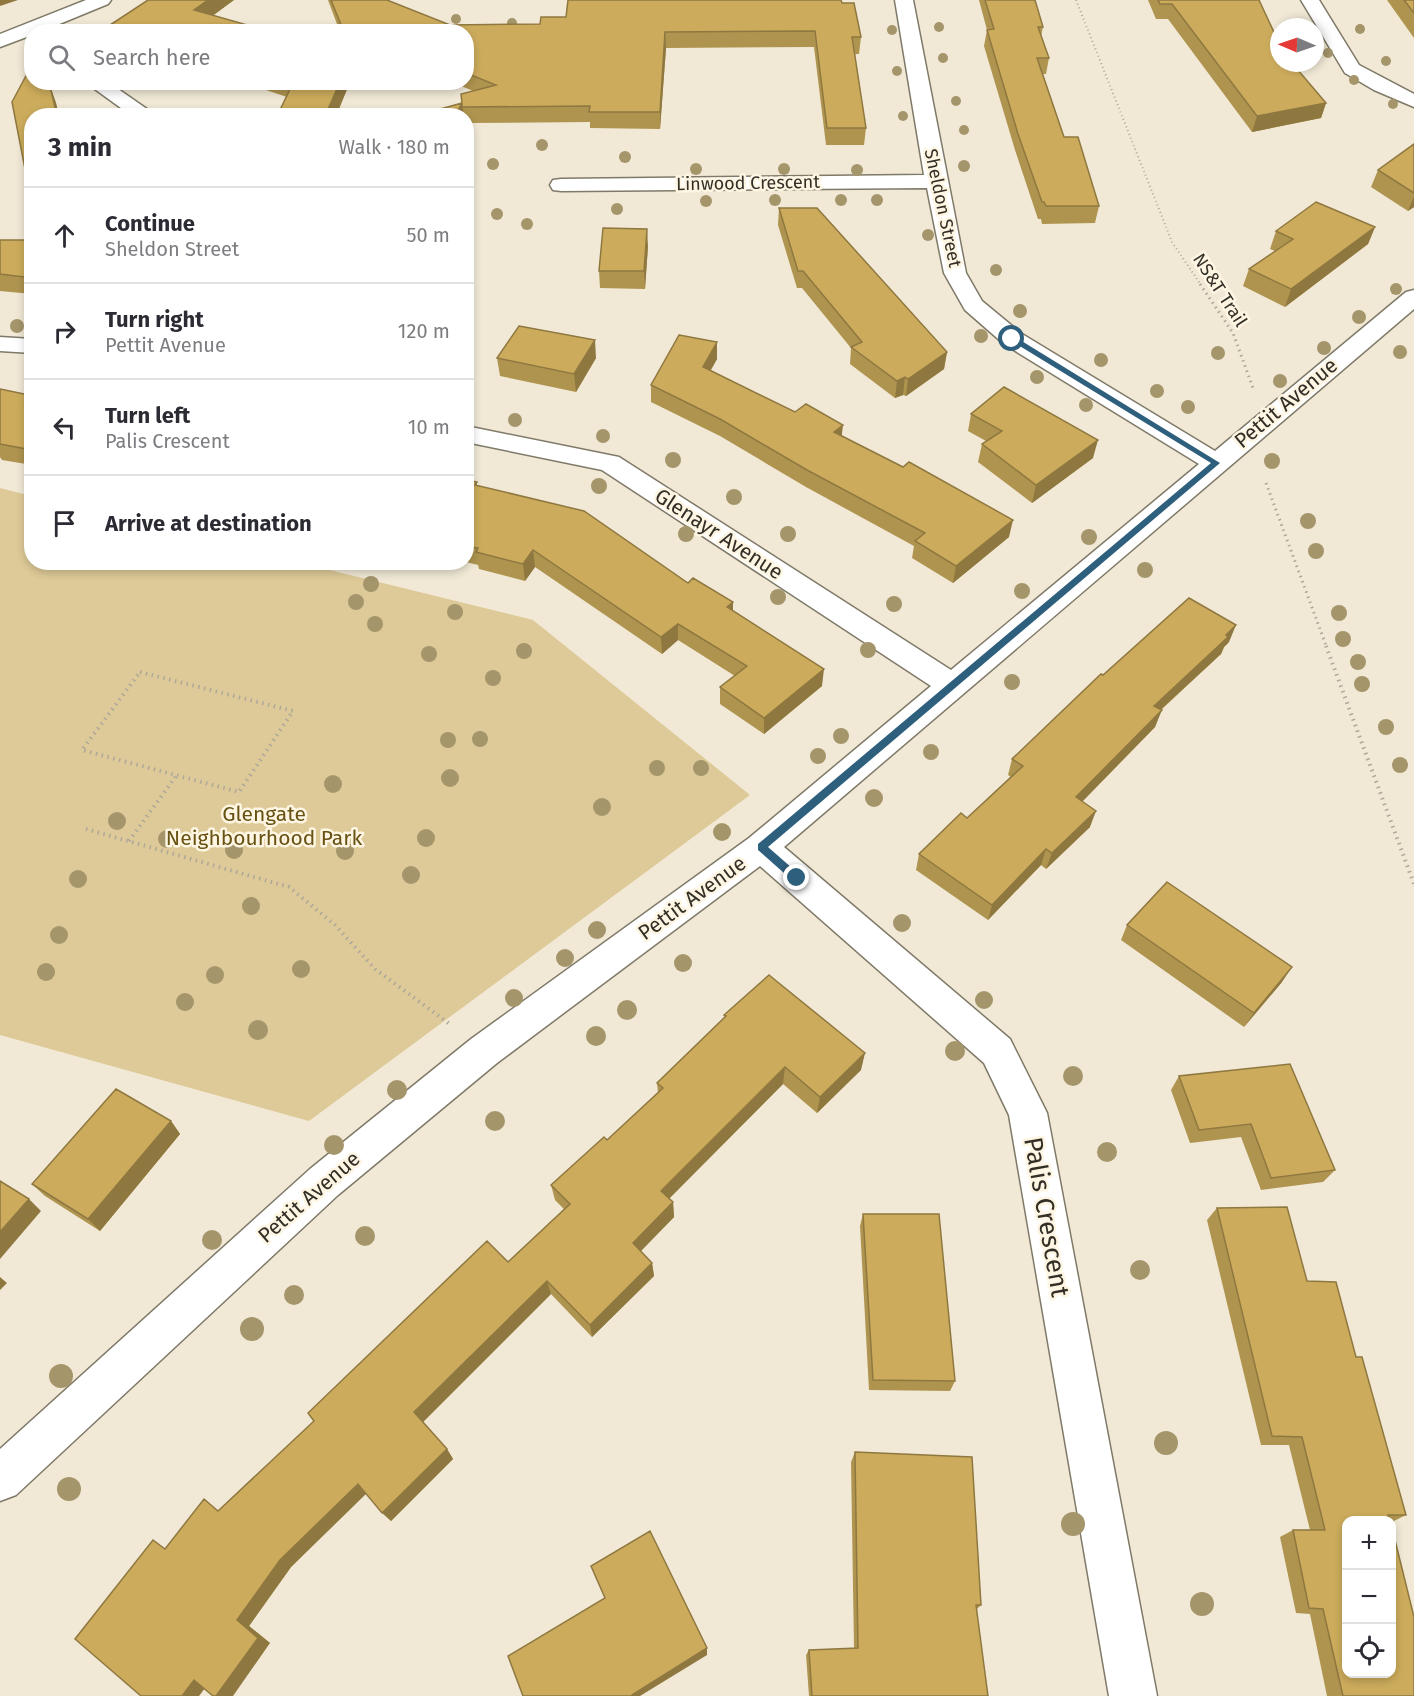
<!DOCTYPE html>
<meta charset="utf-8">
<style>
body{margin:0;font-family:"Fira Sans",sans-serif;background:#f2f2f3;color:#2b2b33}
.controls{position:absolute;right:18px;bottom:18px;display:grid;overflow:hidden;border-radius:12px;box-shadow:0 3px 9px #0003}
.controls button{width:54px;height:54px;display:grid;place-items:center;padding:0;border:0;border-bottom:2px solid #e1e1e2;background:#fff;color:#2b2b33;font:30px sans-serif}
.compass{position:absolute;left:1270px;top:18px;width:54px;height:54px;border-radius:50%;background:#fff;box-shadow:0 3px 9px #0003;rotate:272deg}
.stop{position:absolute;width:18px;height:18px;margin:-14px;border:4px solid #2e5f7d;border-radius:50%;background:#fff}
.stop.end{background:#2e5f7d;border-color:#fff;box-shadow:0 2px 6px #0008}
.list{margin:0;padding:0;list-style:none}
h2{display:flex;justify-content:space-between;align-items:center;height:78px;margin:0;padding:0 24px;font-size:26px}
h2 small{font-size:20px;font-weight:400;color:#7c7c81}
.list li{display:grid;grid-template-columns:39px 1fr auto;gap:18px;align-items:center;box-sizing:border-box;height:96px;padding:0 24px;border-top:2px solid #e1e1e2}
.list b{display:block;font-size:22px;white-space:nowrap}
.list p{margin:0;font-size:20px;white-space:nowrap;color:#7c7c81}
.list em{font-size:20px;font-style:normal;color:#7c7c81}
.icon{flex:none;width:33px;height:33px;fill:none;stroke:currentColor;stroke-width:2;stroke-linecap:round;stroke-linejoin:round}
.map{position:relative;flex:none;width:1414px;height:1696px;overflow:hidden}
.search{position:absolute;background:#fff;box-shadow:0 3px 9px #0003;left:24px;top:24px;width:450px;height:66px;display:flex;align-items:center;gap:15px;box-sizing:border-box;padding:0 21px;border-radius:24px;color:#7c7c81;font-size:22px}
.panel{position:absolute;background:#fff;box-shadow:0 3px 9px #0003;left:24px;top:108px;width:450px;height:462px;border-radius:24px}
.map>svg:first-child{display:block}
.green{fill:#deca98}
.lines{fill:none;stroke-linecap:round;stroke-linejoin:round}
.street-casing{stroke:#7f7968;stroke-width:3}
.path-far2{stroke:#aea899;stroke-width:2;stroke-dasharray:1 3;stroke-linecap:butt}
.path-far1{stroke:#aea899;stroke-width:3;stroke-dasharray:1.5 4;stroke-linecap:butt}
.path{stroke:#aea899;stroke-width:4;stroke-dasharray:1.5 4.5;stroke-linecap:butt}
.street{fill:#fff;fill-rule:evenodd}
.tree{fill:#a5956b}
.wall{fill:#af944f}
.shaded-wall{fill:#8f7840}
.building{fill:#ccac5c;stroke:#8f7840;stroke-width:1.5}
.route{fill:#2e5f7d}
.labels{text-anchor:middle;stroke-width:5;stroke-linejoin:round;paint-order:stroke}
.far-street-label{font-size:18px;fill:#322f27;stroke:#fef6e3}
.street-label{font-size:21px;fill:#322f27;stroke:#fef6e3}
.park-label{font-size:21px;fill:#675113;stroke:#fef6e3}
.near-street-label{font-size:26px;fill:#322f27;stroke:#fef6e3}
</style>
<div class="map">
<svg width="1414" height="1696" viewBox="0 0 1414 1696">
<rect width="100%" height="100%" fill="#f1e9d6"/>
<path class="green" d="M0,488L31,496L32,562L301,563L533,620L750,795L309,1121L0,1035Z"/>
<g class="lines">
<defs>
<path id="street" d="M86,0H111L108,4L40,32H32V35L0,47V34Z
M895,0H913L966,273L982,301L1022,334L1215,451L1406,292L1414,290V309L784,847L1010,1039L1047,1113L1157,1696H1109L1009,1115L984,1063L760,866L497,1063L338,1195L16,1495L0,1501V1449L310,1169L471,1039L749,838L931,686L602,470L466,442V426L619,457L951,670L1199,464L1004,344L965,310L944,273L927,188L561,191L553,190L550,185L553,180L561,179L924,175Z
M1301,0H1319L1359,65L1414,94V107L1374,90L1345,73Z
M85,82H108L157,116H132Z
M0,337L32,339V353L0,351Z"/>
</defs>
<use href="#street" class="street-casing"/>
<path class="path-far2" d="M1076,0L1172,242L1201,285"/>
<path class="path-far1" d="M1200,284L1233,333L1253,388
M1266,483L1327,648"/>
<path class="path" d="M1326,646L1414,884
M140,672L293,711L239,792L82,750Z
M86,829L289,887L335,925L375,969L451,1025
M129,841L176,776"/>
<use href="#street" class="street"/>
</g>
<g class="tree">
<circle cx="456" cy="19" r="5"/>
<circle cx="512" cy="23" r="5"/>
<circle cx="939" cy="27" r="5"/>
<circle cx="1360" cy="29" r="5"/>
<circle cx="892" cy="30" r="5"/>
<circle cx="1328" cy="53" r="5"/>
<circle cx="943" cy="58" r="5"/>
<circle cx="1386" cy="61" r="5"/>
<circle cx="897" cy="71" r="5"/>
<circle cx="1354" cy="80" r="5"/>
<circle cx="956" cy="101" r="5"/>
<circle cx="1393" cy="104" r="5"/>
<circle cx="903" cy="116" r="5"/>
<circle cx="964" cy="130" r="5"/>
<circle cx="542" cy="145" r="6"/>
<circle cx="625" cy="157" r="6"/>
<circle cx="493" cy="164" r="6"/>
<circle cx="964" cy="166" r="6"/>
<circle cx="696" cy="169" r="6"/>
<circle cx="784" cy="169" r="6"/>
<circle cx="857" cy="170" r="6"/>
<circle cx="775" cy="200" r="6"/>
<circle cx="841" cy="200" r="6"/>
<circle cx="877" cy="200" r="6"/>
<circle cx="706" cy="201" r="6"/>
<circle cx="617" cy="209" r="6"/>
<circle cx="497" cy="214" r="6"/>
<circle cx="527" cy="224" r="6"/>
<circle cx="928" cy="235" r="6"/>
<circle cx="996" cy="270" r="6"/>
<circle cx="1396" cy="289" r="6"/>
<circle cx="1020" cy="311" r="7"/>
<circle cx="1359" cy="317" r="7"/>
<circle cx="17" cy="326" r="7"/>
<circle cx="981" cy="336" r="7"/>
<circle cx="1324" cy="348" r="7"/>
<circle cx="1400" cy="352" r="7"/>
<circle cx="1218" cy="353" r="7"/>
<circle cx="1101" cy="360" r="7"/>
<circle cx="1037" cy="377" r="7"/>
<circle cx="1280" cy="381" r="7"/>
<circle cx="1157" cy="391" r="7"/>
<circle cx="1086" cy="405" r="7"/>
<circle cx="1188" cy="407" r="7"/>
<circle cx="515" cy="420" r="7"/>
<circle cx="603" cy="436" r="7"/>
<circle cx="673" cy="460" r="8"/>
<circle cx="1272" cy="461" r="8"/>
<circle cx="599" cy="486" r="8"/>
<circle cx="734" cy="497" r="8"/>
<circle cx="1308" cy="521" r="8"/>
<circle cx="686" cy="534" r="8"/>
<circle cx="788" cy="534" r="8"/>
<circle cx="1089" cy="537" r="8"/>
<circle cx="1316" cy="551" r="8"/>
<circle cx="1145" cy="570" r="8"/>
<circle cx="371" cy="584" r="8"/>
<circle cx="1022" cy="591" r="8"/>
<circle cx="778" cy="597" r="8"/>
<circle cx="356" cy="602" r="8"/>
<circle cx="894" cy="604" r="8"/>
<circle cx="455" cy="612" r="8"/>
<circle cx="1339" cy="613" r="8"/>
<circle cx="375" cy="624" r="8"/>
<circle cx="1343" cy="639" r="8"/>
<circle cx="868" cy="650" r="8"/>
<circle cx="524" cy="651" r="8"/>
<circle cx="429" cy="654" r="8"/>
<circle cx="1358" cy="662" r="8"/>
<circle cx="493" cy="678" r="8"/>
<circle cx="1012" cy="682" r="8"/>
<circle cx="1362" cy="684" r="8"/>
<circle cx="1386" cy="727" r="8"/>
<circle cx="841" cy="736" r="8"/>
<circle cx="480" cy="739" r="8"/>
<circle cx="448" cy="740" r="8"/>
<circle cx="931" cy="752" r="8"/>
<circle cx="818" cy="756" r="8"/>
<circle cx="1400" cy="765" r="8"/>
<circle cx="657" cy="768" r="8"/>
<circle cx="701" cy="768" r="8"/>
<circle cx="450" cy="778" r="9"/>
<circle cx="333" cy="784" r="9"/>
<circle cx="874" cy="798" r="9"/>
<circle cx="602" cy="807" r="9"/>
<circle cx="117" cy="821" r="9"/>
<circle cx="722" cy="832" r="9"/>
<circle cx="426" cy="838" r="9"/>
<circle cx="167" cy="839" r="9"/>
<circle cx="234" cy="850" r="9"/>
<circle cx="345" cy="851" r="9"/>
<circle cx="411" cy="875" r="9"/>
<circle cx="78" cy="879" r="9"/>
<circle cx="251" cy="906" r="9"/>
<circle cx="902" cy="923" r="9"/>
<circle cx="597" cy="930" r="9"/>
<circle cx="59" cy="935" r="9"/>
<circle cx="565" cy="958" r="9"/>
<circle cx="683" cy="963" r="9"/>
<circle cx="301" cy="969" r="9"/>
<circle cx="46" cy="972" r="9"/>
<circle cx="215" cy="975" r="9"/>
<circle cx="514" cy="998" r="9"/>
<circle cx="984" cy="1000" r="9"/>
<circle cx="185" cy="1002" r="9"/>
<circle cx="627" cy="1010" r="10"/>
<circle cx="258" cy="1030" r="10"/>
<circle cx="596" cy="1036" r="10"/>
<circle cx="955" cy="1051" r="10"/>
<circle cx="1073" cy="1076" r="10"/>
<circle cx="397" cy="1090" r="10"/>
<circle cx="495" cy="1121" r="10"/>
<circle cx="334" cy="1145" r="10"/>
<circle cx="1107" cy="1152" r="10"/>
<circle cx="365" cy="1236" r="10"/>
<circle cx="212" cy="1240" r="10"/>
<circle cx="1140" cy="1270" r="10"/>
<circle cx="294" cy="1295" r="10"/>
<circle cx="252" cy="1329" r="12"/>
<circle cx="61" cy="1376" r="12"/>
<circle cx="1166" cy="1443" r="12"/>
<circle cx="69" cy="1489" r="12"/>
<circle cx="1073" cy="1524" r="12"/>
<circle cx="1202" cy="1604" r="12"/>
</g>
<path class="wall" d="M148,0H234L213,15L272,32H109L107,27Z
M328,0H387L450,25L540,24L566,17L842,3L861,37L859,54H855L866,128L864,145H826L814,47L666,48L660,129L590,128V122L466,123V116H415L462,103L473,91L452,82H466V32H340Z
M979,0H1035L1043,27L1041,36L1049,58L1046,74H1043L1064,137L1099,206L1095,223L1042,224L1041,219H1038L1015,150L984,46L987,30Z
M1148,0H1259L1279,63L1326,103L1321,118L1252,132L1168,19H1156Z
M1387,0H1414V38Z
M27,74L32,76V82H43L50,86L56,103L59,116H32V187L26,174L12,102Z
M242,82H350L336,116H277L287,97Z
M1414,144V207L1408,211L1371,187L1378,170Z
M779,208L947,352L944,369L906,396L903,395L895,398L850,364L851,348L802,288H797L778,225Z
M1375,227L1368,244L1285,307L1243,286L1249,269L1275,251L1270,249L1276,231Z
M0,240H32V294L0,291Z
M648,246L645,289L600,288L599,271Z
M717,342V359L711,370L842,436L1009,537L953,583L912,558L914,546L806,487L720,436L651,402V385Z
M497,358H596L576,392L500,376Z
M0,389L29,395L32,401V465L2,460L0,457Z
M971,414L1093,458L1032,503L978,462L982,444L986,441L968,431Z
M466,480L477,482V485L688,583L733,602V611L822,686L764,734L720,704V687L735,676L678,640L662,654L535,567L525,581L479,569L478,565L466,562Z
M1229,642L1224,647L1221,654L1161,710L1155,727L1082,802L1090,827L1046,869L1041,865L988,920L916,870L919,854L967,818L1011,777L1008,775L1012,759L1103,675Z
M1127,925L1282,982L1244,1027L1121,940Z
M724,1015L861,1070L817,1113L783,1084L669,1198L673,1202L674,1217L641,1251L652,1263L654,1276L592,1337L551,1294L423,1422L447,1449L453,1459L391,1521L366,1493L291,1567L249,1626L270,1643L205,1689L166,1547L219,1510L508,1262L564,1209L555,1200L551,1185L607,1140L658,1093L657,1083L724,1018Z
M1179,1076L1335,1170L1323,1182L1261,1190L1241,1137L1190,1143L1171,1090Z
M171,1121L180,1134L100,1231L45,1196L32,1184Z
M1217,1208L1307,1281L1356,1357L1406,1515L1392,1522V1521H1347L1414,1696H1327L1310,1614L1296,1613L1280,1537L1293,1530H1310L1289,1445H1261L1207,1220Z
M863,1214L955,1381L950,1391L869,1390L860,1226Z
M855,1452L981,1605L976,1610L988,1696H809L806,1655L809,1650L854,1648L851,1462Z"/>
<path class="shaded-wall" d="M0,0H18L0,6Z
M208,0H234L199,26L194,10Z
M665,32L666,48L660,129V112Z
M340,82H350L336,116H325Z
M50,86L56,103L59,116H57Z
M462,103L464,116H455Z
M1326,103L1321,118L1252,132L1257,116Z
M1414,196V207L1408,211Z
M1375,227L1368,244L1285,307L1291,289Z
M647,229L648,246L645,289L644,271Z
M595,340L596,358L576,392L574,374Z
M717,342V359L703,383V367Z
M947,352L944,369L906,396L908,379Z
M905,377L903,395L895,398L897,381Z
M29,395L32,401L25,400Z
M843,425L841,442L834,432Z
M1098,440L1093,458L1032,503L1036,485Z
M1013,520L1009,537L953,583L956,566Z
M533,550L535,567L525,581L523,564Z
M733,602V619L727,607Z
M678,624V640L662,654L661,637Z
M1236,625L1229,642L1224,647L1221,654L1147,722L1154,706Z
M824,669L822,686L764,734V718Z
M1162,710L1155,727L1070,814L1076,797Z
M1096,811L1090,827L1046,869L1052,853Z
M1046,849L1041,865L988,920L992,905Z
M1292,967L1282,982L1244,1027L1254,1013Z
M865,1053L861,1070L817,1113L820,1097Z
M785,1067L783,1084L662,1206L661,1191Z
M171,1121L180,1134L100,1231L88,1219Z
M29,1199L41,1211L0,1259V1232Z
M673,1202L674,1217L635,1257L633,1243Z
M652,1263L654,1276L592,1337L590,1325Z
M0,1277L7,1283L0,1290Z
M547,1281L551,1294L422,1423L414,1412Z
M447,1449L453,1459L391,1521L382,1513Z
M358,1484L367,1493L291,1567L249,1626L270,1643L233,1696H216L237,1620L280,1560Z
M707,1648V1655L640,1696H632V1695Z
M194,1680L208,1684L199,1696H182Z"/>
<path class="building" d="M148,0H208L194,10L272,32H117L107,27Z
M331,0H387L450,25L540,24L541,17H566L568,0H841L842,3H854L861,37H852L866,128H827L815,31L665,32L660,112H589L590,106L462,107V103L455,116H415L462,103L461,94L496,85L466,73V32H344Z
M985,0H1035L1043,27H1038L1049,58H1037L1064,137H1078L1099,206H1046L1044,202H1042L1018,134L987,30L994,29Z
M1158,0H1259L1279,43V63H1292L1326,103L1257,116L1172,4H1160Z
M1404,0H1414V13Z
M27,74L32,76V82H43L50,86L57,116H32V176L26,174L12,102Z
M291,82H340L325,116H277L293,83Z
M1414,144V193L1378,170Z
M1316,202L1375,227L1291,289L1249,269L1293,239L1276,231Z
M779,208H817L947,352L908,379L905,377L897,381L851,347L862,342L803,271H798Z
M603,228L647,229L644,271H599Z
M0,240H32V278L0,274Z
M519,326L595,340L574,374L497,358Z
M679,335L717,342L703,367L795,412L806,404L843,425L834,432L903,467L909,462L1013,520L956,566L915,541L925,533L807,470L720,419L651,385Z
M1004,387L1098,440L1036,485L982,444L1002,431L971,414Z
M0,389L29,395L25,400L32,401V450L0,444Z
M466,480L477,482L475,485L584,511L688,583L693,578L733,602L727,607L824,669L764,718L720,687L747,666L678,624L661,637L533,550L523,564L476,552L478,548L466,546Z
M1189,598L1236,625L1226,635L1228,637L1154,706L1162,710L1076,797L1096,811L1052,853L1046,849L992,905L919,854L961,813L967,818L1023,766L1012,759L1101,674L1103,675Z
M1167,882L1292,967L1254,1013L1127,925Z
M769,975L865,1053L820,1097L785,1067L661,1191L673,1202L633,1243L652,1263L590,1325L547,1281L414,1412L447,1449L382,1513L358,1484L280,1560L237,1620L258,1638L216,1696H213L194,1680L182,1696H141L75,1639L153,1540L165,1549L204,1499L218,1511L314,1421L308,1413L487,1241L508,1262L570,1204L551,1185L604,1137L607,1140L663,1088L657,1083L726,1016L724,1015Z
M1290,1064L1335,1170L1271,1178L1251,1124L1199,1130L1179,1076Z
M116,1089L171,1121L88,1219L32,1184Z
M0,1181L29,1199L0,1232Z
M1287,1207L1307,1281L1336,1282L1356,1357H1362L1406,1515H1388L1390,1521H1347V1674H1392V1528L1414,1617V1696H1343L1323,1609L1309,1608L1293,1530H1325L1302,1437L1272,1436L1217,1208Z
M863,1214H939L955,1381L873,1380Z
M855,1452L972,1457L981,1605H976L988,1696H812L809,1650L858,1648Z
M650,1531L707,1648L632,1695V1696H523L508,1656L605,1598L591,1566Z"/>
<path class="route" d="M1010,337H1015L1220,463L768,847L800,875V881H793L758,850V844L1211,463L1010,340Z"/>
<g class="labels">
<g class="far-street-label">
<text transform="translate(748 183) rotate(-1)" y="6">Linwood Crescent</text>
<text transform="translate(943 208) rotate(78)" y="6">Sheldon Street</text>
<text transform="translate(1220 290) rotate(57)" y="6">NS&amp;T Trail</text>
</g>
<g class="street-label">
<text transform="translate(1286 403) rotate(-40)" y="7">Pettit Avenue</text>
<text transform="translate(719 534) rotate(33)" y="7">Glenayr Avenue</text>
<text transform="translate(692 898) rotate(-36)" y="7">Pettit Avenue</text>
<text transform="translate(309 1197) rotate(-41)" y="7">Pettit Avenue</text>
</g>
<g class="park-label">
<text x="264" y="821">Glengate<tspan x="264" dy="24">Neighbourhood Park</tspan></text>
</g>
<g class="near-street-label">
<text transform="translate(1047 1217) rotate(80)" y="9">Palis Crescent</text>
</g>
</g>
</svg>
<div class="controls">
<button>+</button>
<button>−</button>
<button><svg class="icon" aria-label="locate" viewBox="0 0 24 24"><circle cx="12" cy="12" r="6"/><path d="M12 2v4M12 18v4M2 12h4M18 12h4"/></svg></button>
</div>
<svg class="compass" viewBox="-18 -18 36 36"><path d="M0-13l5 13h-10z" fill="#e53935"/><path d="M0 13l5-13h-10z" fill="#7c7c81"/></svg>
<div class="stop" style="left:1012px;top:339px"></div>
<div class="stop end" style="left:797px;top:878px"></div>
<div class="search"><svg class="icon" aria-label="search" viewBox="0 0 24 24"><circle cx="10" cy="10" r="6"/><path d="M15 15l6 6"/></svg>Search here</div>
<section class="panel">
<h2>3 min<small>Walk · 180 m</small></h2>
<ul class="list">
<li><svg class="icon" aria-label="ahead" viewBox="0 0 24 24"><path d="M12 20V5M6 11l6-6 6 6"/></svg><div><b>Continue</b><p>Sheldon Street</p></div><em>50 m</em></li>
<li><svg class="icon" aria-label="right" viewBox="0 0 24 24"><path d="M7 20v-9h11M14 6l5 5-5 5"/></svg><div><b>Turn right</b><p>Pettit Avenue</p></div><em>120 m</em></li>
<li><svg class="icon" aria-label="left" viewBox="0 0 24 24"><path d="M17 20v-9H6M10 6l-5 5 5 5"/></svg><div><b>Turn left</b><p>Palis Crescent</p></div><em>10 m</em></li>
<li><svg class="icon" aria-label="arrive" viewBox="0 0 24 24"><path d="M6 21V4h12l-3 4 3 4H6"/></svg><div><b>Arrive at destination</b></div></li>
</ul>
</section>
</div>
